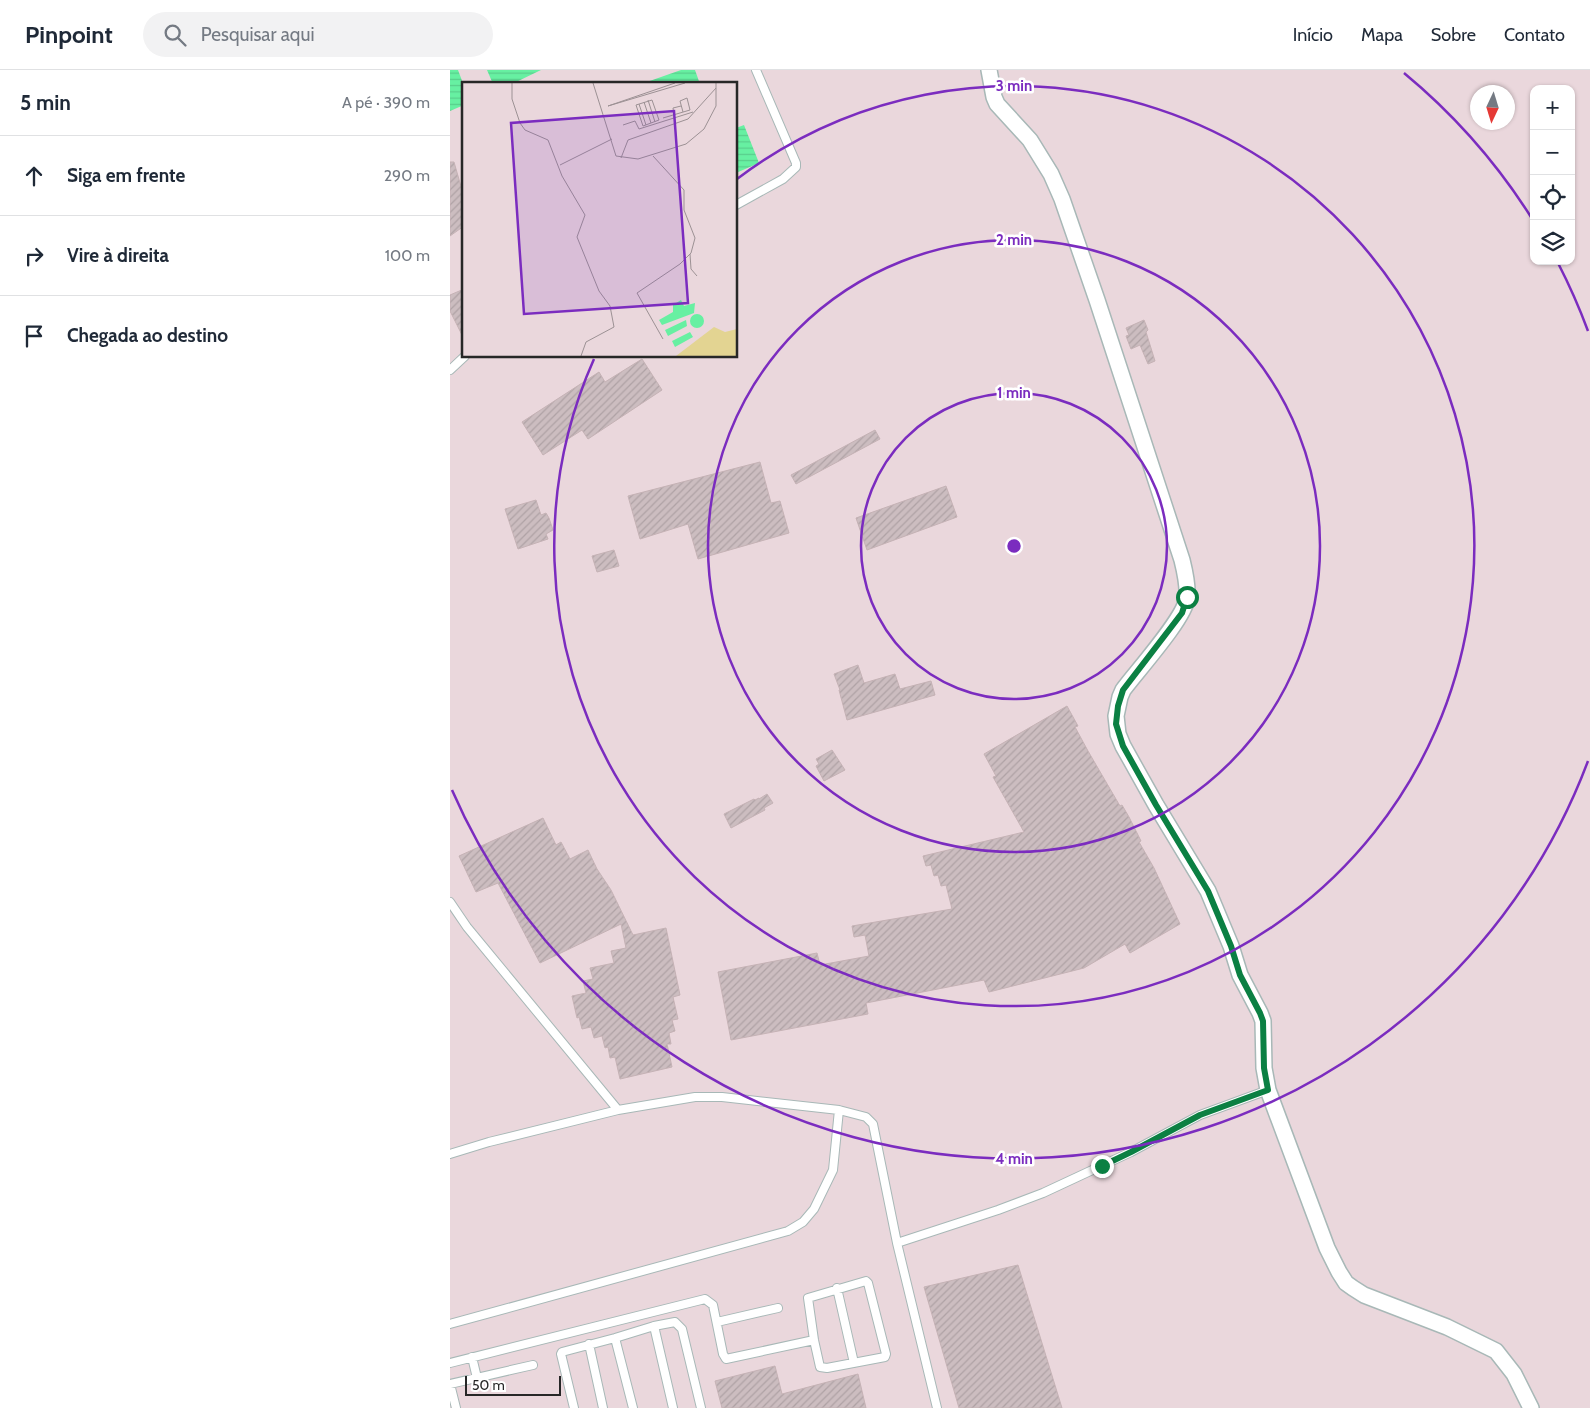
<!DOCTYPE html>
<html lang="pt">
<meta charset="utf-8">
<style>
body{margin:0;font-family:Cabin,sans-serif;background:#f2f2f3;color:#1f2937}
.controls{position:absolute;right:15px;top:15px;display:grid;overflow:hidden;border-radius:10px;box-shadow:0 1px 4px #0004}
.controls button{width:45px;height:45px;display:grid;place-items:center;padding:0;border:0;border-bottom:1px solid #e0e1e3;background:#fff;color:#1f2937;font:25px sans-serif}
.compass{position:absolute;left:1020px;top:15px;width:45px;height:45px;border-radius:50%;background:#fff;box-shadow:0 1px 4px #0004;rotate:184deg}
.scale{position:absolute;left:15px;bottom:12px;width:96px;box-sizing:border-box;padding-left:5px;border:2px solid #272727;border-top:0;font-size:14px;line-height:18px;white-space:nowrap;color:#272727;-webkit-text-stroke:4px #fff;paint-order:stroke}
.stop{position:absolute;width:15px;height:15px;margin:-11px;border:4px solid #0b8043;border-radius:50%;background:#fff}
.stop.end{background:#0b8043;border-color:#fff;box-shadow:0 1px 5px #0008}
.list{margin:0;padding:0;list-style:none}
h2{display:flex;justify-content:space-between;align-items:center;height:65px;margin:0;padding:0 20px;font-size:21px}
h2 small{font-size:16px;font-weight:400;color:#747a83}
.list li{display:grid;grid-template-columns:32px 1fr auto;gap:15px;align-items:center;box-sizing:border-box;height:80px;padding:0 20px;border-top:1px solid #e0e1e3}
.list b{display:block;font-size:19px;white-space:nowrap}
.list em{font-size:16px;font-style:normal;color:#747a83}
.icon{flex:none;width:28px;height:28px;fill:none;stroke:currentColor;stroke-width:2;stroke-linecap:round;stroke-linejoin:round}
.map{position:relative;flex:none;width:1140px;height:1338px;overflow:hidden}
header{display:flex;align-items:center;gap:30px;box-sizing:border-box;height:70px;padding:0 25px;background:#fff;border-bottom:1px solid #e0e1e3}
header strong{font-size:24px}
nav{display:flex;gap:28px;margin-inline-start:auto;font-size:18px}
.search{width:350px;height:45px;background:#f2f2f3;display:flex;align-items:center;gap:12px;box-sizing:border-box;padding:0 18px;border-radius:28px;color:#747a83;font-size:19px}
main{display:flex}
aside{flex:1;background:#fff}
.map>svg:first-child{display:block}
.water{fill:url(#water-rules)}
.building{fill:url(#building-hatch);stroke:#c5b2b5}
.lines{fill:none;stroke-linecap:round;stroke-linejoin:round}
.service-casing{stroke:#a8b8b7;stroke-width:10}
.minor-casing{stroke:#a8b8b7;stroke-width:18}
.service{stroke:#fff;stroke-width:8}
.minor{stroke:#fff;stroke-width:15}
.route{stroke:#0b8043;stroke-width:6}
.ring{fill:none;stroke:#7b2cbf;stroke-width:2.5}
.inset-road{fill:none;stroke:#9c9194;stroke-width:1}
.view{fill:#7b2cbf;fill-opacity:0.15;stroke:#7b2cbf;stroke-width:2.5}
.inset-edge{fill:none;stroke:#272727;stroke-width:2.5}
.centre{fill:#7b2cbf;stroke:#fff;stroke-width:2.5}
.ring-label{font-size:15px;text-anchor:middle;font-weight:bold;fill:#7b2cbf;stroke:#fff;stroke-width:5;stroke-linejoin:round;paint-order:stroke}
</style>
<header>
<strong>Pinpoint</strong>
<div class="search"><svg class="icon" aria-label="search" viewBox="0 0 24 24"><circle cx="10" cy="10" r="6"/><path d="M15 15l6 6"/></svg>Pesquisar aqui</div>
<nav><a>Início</a><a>Mapa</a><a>Sobre</a><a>Contato</a></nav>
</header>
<main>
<aside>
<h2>5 min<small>A pé · 390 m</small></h2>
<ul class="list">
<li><svg class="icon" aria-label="ahead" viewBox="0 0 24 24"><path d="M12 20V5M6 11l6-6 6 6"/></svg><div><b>Siga em frente</b></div><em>290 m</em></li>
<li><svg class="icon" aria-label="right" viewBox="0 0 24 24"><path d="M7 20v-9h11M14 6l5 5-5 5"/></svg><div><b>Vire à direita</b></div><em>100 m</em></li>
<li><svg class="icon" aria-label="arrive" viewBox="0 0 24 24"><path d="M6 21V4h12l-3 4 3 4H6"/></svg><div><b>Chegada ao destino</b></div></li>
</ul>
</aside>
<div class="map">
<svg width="1140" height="1338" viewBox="0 0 1140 1338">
<defs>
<pattern id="water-rules" width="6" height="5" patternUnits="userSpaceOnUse" patternTransform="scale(1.25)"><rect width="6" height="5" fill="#67f0a2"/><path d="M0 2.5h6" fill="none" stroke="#59ce8c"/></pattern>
<pattern id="building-hatch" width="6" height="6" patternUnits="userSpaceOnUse" patternTransform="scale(1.25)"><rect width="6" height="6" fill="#ccbdc0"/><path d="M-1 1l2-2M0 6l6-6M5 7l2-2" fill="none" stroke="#afa2a5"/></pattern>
</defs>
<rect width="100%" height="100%" fill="#ead7dc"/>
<path class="water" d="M0,0H8L14,16V35L0,41Z
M37,0H91L62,14H43Z
M231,0H245L250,14H191Z
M294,55L309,93L286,103V58Z"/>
<path class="building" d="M0,92H4L14,127V156L0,166Z
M14,219V269L0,241V225Z
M694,250L698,260L696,262L705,291L698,294L690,275L681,279L676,266L679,265L676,258Z
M192,289L212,320L138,369L132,360L93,385L72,352L149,302L155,312Z
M425,360L430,369L346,414L341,405Z
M310,392L321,433L330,431L339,463L248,489L238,454L190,469L178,426Z
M496,416L507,447L417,480L406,448Z
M86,430L91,445L96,443L99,448L103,460L96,464L98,469L68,479L55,439Z
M164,480L169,496L147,502L142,486Z
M408,595L414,613L445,604L450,619L481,611L485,625L397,650L389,620H390L384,604Z
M617,636L628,656L625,657L638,681L670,736L672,735L679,747L691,771L689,772L704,798L730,854L680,883L675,874L634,898L539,922L534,910L416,933L418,944L281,970L268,902L367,883L370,895L419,886L415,865L404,867L402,856L502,839L496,815L491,816L488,805L484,806L481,795L476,796L473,786L574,762L543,707L546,706L534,684Z
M382,680L395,700L374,711L366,696L369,694L366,689Z
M317,724L323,733L314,738L315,740L281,758L274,744L304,729L305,730L309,728V729Z
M93,748L106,775L111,772L120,789L138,780L147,799L161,820L183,865L216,858L230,925L223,927L228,949L222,950L225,961L219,963L221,974H217L222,997L170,1009L165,987L160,988L158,977L155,978L152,966L144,968L141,957L132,959L129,947L127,948L122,926L136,923L133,911L143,909L140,898L164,893L161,881L176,878L171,854L90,893L48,813L26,822L9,786Z
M568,1195L612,1338H509L474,1217Z
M325,1296L332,1324L408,1304L416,1338H272L265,1311Z"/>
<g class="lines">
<defs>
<path id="service" d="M286,135L333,109L346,97V93L306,0
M0,300L15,286
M0,832L17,857L168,1040
M0,1084L39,1072L168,1040L245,1027H272L389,1040L416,1047L423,1054L447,1173L487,1338
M447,1173L548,1140L593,1123L681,1082L750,1045L818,1020
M416,1211L418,1213L436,1284L435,1287L377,1298L370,1297L364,1270L358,1228Z
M387,1218L404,1293
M267,1252L328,1238
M0,1254L338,1161L353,1152L364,1139L383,1100L389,1040
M204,1256L223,1338
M165,1268L183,1338
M139,1274L153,1338
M22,1287L27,1308
M0,1293L255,1229L263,1235L273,1284L276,1289L364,1270
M0,1314L83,1295
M0,1314L6,1338
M124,1338L111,1284L112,1282L165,1268L204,1256L225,1252L232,1259L251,1338"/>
<path id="minor" d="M539,0L544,27L547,34L580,70L601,104L612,129L647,230L732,490C735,502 738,515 737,528C735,548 687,601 673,620L670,627L666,646L668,664L673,676L706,735L758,821L781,876L790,905L810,943L813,951L814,998L818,1020L877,1178L889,1202L896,1213L903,1218L914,1225L997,1257L1046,1281L1064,1304L1081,1338"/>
</defs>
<use href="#service" class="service-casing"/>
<use href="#minor" class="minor-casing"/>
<use href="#service" class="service"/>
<use href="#minor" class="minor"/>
</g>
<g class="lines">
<path class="route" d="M652,1096L681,1082L750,1045L818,1020L814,998L813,951L810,943L790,905L781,876L758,821L706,735L673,676L666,654L668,636L673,620L732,543L737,527"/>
</g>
<g class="ring">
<circle cx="564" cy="476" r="153"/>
<circle cx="564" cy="476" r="306"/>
<path d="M287 109A460 460 0 1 1 144 289"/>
<path d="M1138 691A613 613 0 0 1 2 720M954 3A613 613 0 0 1 1081 147M1108 193A613 613 0 0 1 1138 261"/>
</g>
<g transform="translate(12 12)">
<rect width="275" height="275" fill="#ead7dc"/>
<path d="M252,245L263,250L275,247V274H214Z" fill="#e3d492"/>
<path d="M219,218L222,224L233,221L232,231L200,243L197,238L211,230V223ZM228 239a7 7 0 1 1 14 0a7 7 0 1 1-14 0ZM224,238L225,244L206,254L203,248ZM228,250L231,255L213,265L210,259Z" fill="#67f0a2"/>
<path class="inset-road" d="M50,1V17L58,41L63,48L86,58L100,94L123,133L115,155L137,209L148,224L152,245L124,260L119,274M131,1L154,74L176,77L224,62L242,47L254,24V1M213,1L146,24L223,1M186,18L193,40M190,18L197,38L181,44L174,23ZM182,20L189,41M177,22L184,43M212,33L211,26L219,24M201,36L228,28L225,16L218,19L221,30M161,43L173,39L177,47L231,30M191,74L222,108V128L233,156L229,171L218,182L175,211L201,257M159,76L166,58L226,37L254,6M98,83L150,57M228,172L229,187L235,194"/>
<path class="view" d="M212,29L226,221L62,232L49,41Z"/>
<rect width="275" height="275" class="inset-edge"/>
</g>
<circle cx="564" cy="476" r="8" class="centre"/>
<g class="ring-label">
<text x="564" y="21">3 min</text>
<text x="564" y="175">2 min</text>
<text x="564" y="328">1 min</text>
<text x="564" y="1094">4 min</text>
</g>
</svg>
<div class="controls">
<button>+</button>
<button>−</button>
<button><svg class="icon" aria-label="locate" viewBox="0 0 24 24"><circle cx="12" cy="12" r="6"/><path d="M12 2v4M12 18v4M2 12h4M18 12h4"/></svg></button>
<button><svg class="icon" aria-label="layers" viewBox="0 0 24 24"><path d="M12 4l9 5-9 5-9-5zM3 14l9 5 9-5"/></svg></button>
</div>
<svg class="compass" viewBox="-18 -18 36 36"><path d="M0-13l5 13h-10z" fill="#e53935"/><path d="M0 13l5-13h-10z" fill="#747a83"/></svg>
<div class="scale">50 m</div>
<div class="stop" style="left:737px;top:527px"></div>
<div class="stop end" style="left:652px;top:1096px"></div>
</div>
</main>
